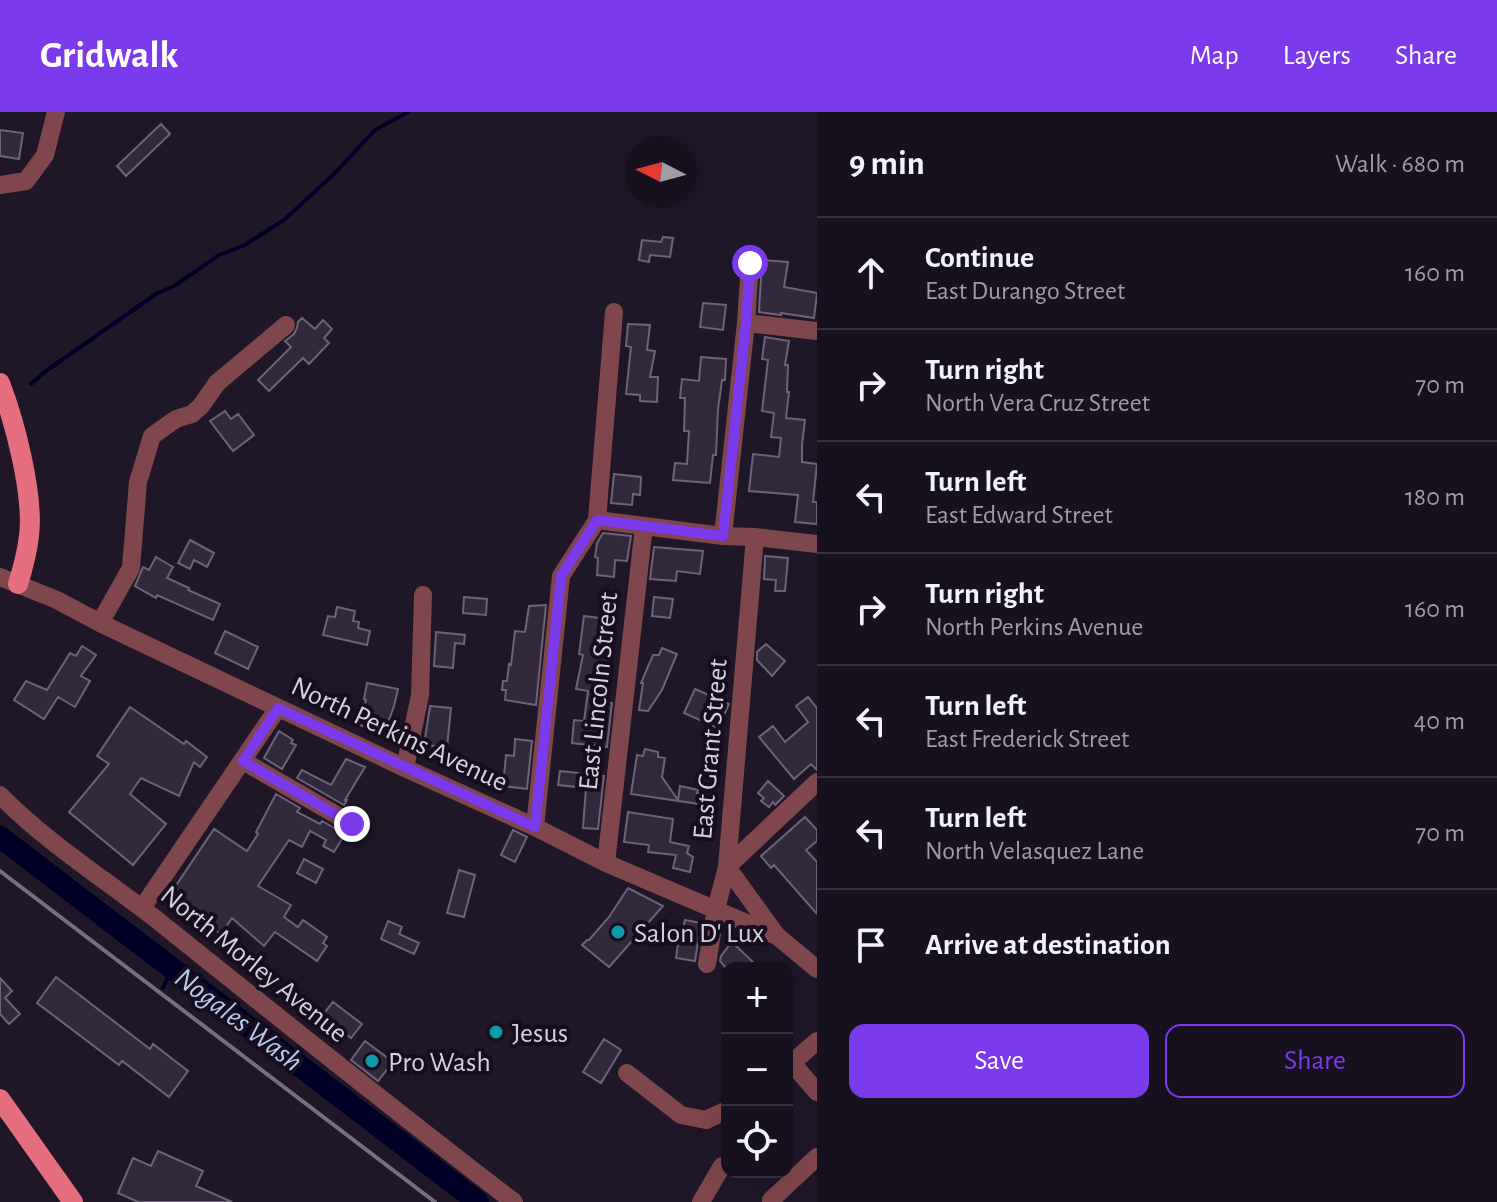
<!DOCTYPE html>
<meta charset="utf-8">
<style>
body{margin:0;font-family:"Alegreya Sans",sans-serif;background:#201927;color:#f1f3f6}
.controls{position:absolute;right:24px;bottom:24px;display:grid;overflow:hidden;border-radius:16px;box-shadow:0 8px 32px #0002}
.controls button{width:72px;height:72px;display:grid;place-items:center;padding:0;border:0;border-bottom:2px solid #36303c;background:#17101e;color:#f1f3f6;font:40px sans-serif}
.compass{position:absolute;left:625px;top:24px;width:72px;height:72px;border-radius:50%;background:#17101e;box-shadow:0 8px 32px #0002;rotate:276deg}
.stop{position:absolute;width:24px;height:24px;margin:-18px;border:6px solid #7c3aed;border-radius:50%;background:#fff}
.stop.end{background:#7c3aed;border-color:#fff;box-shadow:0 2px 8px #0008}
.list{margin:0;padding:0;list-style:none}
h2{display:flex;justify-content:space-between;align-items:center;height:104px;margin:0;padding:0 32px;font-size:34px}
h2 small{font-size:26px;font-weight:400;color:#9e9da4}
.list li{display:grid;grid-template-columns:52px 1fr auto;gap:24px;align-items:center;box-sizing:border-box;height:112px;padding:0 32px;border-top:2px solid #36303c}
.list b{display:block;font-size:30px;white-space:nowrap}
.list p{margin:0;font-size:26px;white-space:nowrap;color:#9e9da4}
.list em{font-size:26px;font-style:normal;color:#9e9da4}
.actions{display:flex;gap:16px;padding:24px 32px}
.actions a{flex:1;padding:18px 0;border:2px solid #7c3aed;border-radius:16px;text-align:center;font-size:28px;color:#7c3aed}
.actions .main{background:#7c3aed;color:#fff}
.icon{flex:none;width:44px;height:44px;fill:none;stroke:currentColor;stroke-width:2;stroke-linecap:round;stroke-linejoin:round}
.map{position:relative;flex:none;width:817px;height:1090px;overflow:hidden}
header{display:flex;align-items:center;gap:48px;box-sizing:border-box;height:112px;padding:0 40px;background:#7c3aed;color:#fff}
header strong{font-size:38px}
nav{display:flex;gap:44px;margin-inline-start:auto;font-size:28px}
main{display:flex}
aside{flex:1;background:#17101e}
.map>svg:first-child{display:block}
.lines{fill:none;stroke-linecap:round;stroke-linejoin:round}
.stream{stroke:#000027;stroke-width:4}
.river{stroke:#000027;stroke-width:22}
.building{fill:#33293c;stroke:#6e6379;stroke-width:2}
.minor{stroke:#7f474d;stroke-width:18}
.major{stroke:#e56f7f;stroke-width:20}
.rail{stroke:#756e7d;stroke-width:4}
.route{stroke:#7c3aed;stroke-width:10}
.culture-dot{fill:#0f9aa8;stroke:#160d1e;stroke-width:3}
.labels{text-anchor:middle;stroke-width:8;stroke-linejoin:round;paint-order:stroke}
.street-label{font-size:28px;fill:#d7d1dd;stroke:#160d1e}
.poi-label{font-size:28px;fill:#d7d1dd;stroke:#160d1e;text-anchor:start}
.water-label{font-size:30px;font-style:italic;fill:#b6cbf0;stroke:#160d1e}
</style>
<header>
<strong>Gridwalk</strong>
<nav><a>Map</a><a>Layers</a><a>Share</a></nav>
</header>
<main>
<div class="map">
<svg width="817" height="1090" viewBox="0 0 817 1090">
<rect width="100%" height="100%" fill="#1f1628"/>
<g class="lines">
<path class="stream" d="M31,272L46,259L156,182L174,174L219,143L245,133L284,108L334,62L375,18L408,0
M163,876L172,856"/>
<path class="river" d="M0,725L478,1090"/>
</g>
<path class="building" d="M161,12L170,22L126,64L117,54Z
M0,18L23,21L19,47L0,44Z
M663,125L673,126L670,145L650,143L649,150L639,148L642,128L661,130Z
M762,148L788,150L784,175L817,181L814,206L781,201V203L759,200Z
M703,191L726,193L723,218L700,215Z
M302,206L315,217L323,208L332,217L324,226L329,231L309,252L303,246L269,279L258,268L291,235L285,229L294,222L297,216L298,210Z
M628,212L650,213L647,238L655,239L650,265H658L657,290L640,289V283L626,282L631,235L626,234Z
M765,225L789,229L785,253H788L787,280H789L786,306L805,308L802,333V350L817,352L813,390H817V412L795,410L798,383L749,379L753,342L779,345L781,326L771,325L774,301L762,299L768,248L762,247Z
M701,245L726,247L725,268H722L718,297L716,343H713L710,371L673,368L675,351L687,352L689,319H684L685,286H680L682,267L699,269Z
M225,299L231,307L238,302L254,323L233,339L210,309Z
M614,362L641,365L640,383L633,382L632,393L611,391Z
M603,421L631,424L627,449L615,448L614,465L597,463L598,446L595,445L597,431Z
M190,428L214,441L207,455L194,448L190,457L178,451Z
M654,435L703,439L700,462L677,459L676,469L650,467Z
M765,444L788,446L785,479H775L776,468L764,467Z
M156,445L173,455L167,466L189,476L188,478L220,492L213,508L157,483L156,486L135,474L143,455L149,458Z
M464,485L487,487L486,503L463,501Z
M654,485L673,487L670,506L652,504Z
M546,493L536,593L505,588L506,578H502L503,569H507L509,552L511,553L515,519L525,520L529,494Z
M337,495L355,499L353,509L359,510L358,516L370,519L367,533L323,523L328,504L335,505Z
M584,504L608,507L604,533L609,534L606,559L610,560L605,590L612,591L607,635L572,631L574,608L584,609L588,579L576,577L583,543L579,542Z
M225,519L258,535L248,557L215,541Z
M436,520L465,523L464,532L455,531L453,556L434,554Z
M766,532L785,549L772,564L757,548V540Z
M82,534L96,543L81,564L90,569L75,595L58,585L44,607L14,588L26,569L47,578L70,541L76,544Z
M662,536L677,542L662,578L648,599L639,598L643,571H641L653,543H659Z
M367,571L398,577L394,594L384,622L357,612L366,588L364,587Z
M695,577L729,592L718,616L684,601Z
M808,585L817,596V658L811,652L794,667L759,625L773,614L785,630L808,610L796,594Z
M430,594L451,596L447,635L424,633Z
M130,595L184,632L186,629L207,645L200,655L194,650L179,684L141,666L130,682L166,712L133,753L69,700L109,652L97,644Z
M279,619L293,628L291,631L296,633L282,657L264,646Z
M515,627L532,629L527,677L503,674L506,643L514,644Z
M645,637L658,640V645L665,646L662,665L678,688L680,674L698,678L697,681H701L699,692L631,682L637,643L643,644Z
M346,647L365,655L345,688H347L344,693L297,666L302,658L331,673Z
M560,659L604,664L598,717L583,716L586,676L558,673Z
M768,669L784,684L775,693L773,690L769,695L761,689L764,686L758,681Z
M276,682L300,696L297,700L320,712L322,709L345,722L334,740L323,734L326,728L310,719L302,735L289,728L258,774L291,793L284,805L298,815L303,808L327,825L323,831L327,834L317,849L275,820L264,834L232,806L221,822L187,799L184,803L165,790L214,717L247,739L258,722L256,720Z
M628,700L673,707L670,730L689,734L687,741L693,745L690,760L673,756L676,743L648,740L649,733L624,730Z
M805,705L817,718V729L806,738L817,750V802L774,753L771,756L761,744Z
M513,718L527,725L515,750L501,743Z
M304,747L323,757L316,771L297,761Z
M459,758L475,763L464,805L447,801Z
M628,776L663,794L609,855L582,833L587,828H589L609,805Z
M685,808L701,811L695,849L676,846L680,817H683Z
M388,809L402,815L399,822L419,831L414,842L381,827Z
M732,830L754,851L750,856H726L720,849L721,844Z
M56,865L150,937L153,932L188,959L169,985L122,949L119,953L37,891Z
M0,866L12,879L5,886L20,902L9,912L0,902Z
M333,890L362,912L351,926L322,904Z
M604,927L621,938L601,971L583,960Z
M365,929L393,950L378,969L351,948Z
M158,1039L203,1059L196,1074L232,1090H138L118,1081L133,1046L151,1054Z"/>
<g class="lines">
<path class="minor" d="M0,73L26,69L45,43L56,0
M746,211L817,219
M597,408L723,424L755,425L817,432
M723,424L746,211L750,151
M0,465L57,488L100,511L405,656L535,715L606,751L777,824
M100,511L131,456L138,370L152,324L176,307L192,302L201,294L217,271L286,213
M243,649L352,712
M405,656L420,583L423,483
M0,683C48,732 108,769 162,812C278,905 395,999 514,1090
M535,715L561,464L597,408L614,200
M606,751L644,414
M727,755L777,824L817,857
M727,755L817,670
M142,796L278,596
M707,852L716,797L727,755L755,425
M792,951L817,980
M787,955L817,929
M627,961L681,1003L706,1008L727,998
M701,1090L722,1054
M772,1090L771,1088L817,1045"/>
<path class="major" d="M0,271C15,310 34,383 29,424C27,441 23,456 18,472
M0,987L73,1090"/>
<path class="rail" d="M0,759L435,1090"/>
</g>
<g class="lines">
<path class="route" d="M352,712L243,649L278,596L535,715L561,464L597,408L723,424L746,211L750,151"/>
</g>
<g class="culture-dot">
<circle cx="618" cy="820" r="8"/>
<circle cx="496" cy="920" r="8"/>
<circle cx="372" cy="949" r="8"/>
</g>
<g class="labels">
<g class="street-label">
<text transform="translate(597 579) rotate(-84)" y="10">East Lincoln Street</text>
<text transform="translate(400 621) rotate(25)" y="10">North Perkins Avenue</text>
<text transform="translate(709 637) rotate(-85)" y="10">East Grant Street</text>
<text transform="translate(255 851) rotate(39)" y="10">North Morley Avenue</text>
</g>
<g class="poi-label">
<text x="634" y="830">Salon D' Lux</text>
<text x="512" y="930">Jesus</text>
<text x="388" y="959">Pro Wash</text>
</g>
<g class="water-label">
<text transform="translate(239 907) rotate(37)" y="10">Nogales Wash</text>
</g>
</g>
</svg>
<div class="controls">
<button>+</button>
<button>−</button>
<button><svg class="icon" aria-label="locate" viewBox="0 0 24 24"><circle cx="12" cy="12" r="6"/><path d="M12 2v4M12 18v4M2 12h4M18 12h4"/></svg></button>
</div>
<svg class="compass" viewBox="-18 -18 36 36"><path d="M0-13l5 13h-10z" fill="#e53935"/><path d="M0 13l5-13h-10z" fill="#9e9da4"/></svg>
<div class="stop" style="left:750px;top:151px"></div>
<div class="stop end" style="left:352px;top:712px"></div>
</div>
<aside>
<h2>9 min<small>Walk · 680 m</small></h2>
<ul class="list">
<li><svg class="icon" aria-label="ahead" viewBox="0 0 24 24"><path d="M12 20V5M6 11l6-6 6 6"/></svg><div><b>Continue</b><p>East Durango Street</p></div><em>160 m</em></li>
<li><svg class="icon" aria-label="right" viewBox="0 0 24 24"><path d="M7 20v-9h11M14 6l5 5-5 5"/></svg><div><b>Turn right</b><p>North Vera Cruz Street</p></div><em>70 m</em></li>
<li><svg class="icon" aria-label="left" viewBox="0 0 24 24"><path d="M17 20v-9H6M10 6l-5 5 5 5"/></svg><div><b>Turn left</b><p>East Edward Street</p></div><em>180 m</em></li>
<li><svg class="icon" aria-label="right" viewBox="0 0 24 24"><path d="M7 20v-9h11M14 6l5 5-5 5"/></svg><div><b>Turn right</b><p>North Perkins Avenue</p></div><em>160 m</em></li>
<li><svg class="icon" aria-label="left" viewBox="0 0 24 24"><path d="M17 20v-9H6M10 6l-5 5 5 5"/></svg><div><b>Turn left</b><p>East Frederick Street</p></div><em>40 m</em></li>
<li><svg class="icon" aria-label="left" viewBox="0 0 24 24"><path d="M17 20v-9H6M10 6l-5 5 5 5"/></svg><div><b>Turn left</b><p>North Velasquez Lane</p></div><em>70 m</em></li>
<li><svg class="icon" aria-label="arrive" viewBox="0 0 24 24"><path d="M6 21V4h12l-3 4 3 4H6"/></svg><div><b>Arrive at destination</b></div></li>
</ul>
<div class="actions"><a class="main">Save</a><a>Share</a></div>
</aside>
</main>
